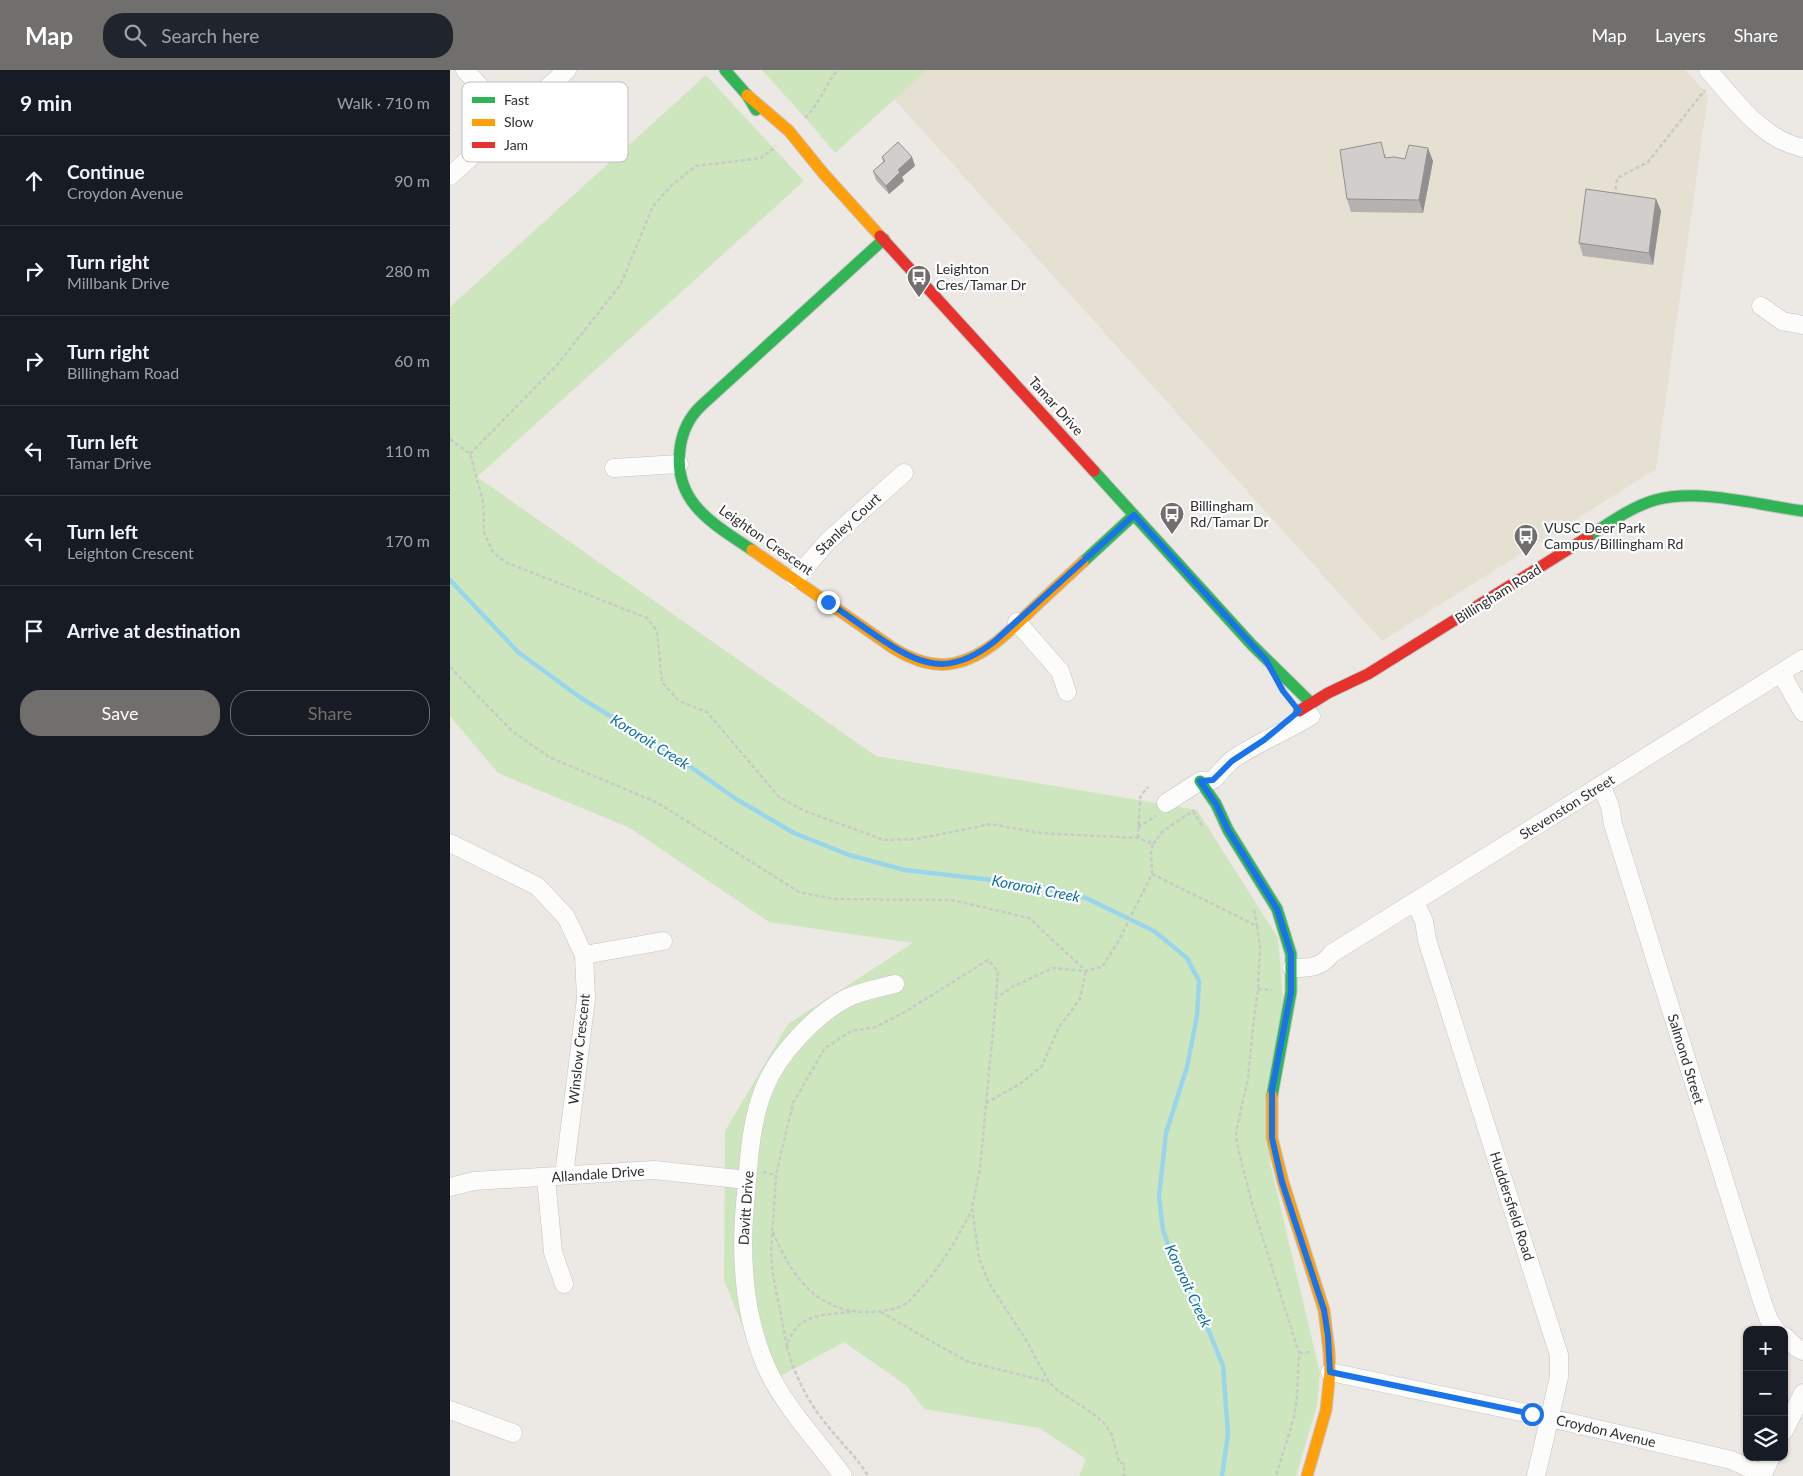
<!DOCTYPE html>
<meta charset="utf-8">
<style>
body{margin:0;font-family:Lato,sans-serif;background:#20242c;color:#f1f3f6}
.controls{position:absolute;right:15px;bottom:15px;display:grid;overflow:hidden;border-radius:10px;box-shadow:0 1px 4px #0004}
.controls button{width:45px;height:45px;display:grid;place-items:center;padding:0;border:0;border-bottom:1px solid #363941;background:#171b24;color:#f1f3f6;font:25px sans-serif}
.stop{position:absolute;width:15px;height:15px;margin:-11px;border:4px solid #1a73e8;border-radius:50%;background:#fff}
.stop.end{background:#1a73e8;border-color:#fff;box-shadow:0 1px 5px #0008}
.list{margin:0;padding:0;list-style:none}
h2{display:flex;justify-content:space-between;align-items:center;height:65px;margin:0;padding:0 20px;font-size:21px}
h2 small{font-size:16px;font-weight:400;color:#9ea1a6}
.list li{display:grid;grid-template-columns:32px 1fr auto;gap:15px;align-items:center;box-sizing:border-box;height:90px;padding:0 20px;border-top:1px solid #363941}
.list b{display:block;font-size:19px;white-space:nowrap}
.list p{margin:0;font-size:16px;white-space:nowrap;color:#9ea1a6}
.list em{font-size:16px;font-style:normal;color:#9ea1a6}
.actions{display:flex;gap:10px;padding:15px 20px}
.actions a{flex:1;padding:11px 0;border:1px solid #706f6e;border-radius:20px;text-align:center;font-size:18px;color:#706f6e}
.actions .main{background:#706f6e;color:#fff}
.icon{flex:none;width:28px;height:28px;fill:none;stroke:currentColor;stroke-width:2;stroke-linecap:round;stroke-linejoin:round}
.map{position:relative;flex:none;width:1353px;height:1406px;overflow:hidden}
header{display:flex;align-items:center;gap:30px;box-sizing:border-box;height:70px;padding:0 25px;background:#706f6e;color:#fff}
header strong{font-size:24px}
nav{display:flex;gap:28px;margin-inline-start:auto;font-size:18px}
.search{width:350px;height:45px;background:#20242c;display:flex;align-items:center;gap:12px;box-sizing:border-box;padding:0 18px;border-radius:20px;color:#9ea1a6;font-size:19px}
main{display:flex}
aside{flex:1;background:#171b24}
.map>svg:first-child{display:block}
.education{fill:#e6e0d3}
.green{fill:#cee6be}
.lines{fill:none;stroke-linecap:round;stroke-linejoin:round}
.stream{stroke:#99d6ec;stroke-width:4.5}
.street-casing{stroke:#c5c4c5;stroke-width:19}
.fast-casing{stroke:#c5c4c5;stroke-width:13}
.slow-casing{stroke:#c5c4c5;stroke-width:13}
.jam-casing{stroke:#c5c4c5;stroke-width:13}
.path{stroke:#c9c9c8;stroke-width:2.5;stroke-dasharray:4 2.5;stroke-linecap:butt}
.street{stroke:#fcfcfb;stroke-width:18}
.fast{stroke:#30b455;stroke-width:11}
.slow{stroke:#ff9f0a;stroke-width:11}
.jam{stroke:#e5322d;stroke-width:11}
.wall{fill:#b4b1af}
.shaded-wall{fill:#92908e}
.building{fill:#d1cecb;stroke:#92908e}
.route{stroke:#1a73e8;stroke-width:6}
.labels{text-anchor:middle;stroke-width:4.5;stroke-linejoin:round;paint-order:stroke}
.poi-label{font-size:14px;fill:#2e2e2e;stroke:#fff;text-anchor:start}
.street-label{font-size:14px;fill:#2e2e2e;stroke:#fff}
.water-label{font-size:15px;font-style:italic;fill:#0d6fa3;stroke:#fff}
.key{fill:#fff;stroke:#c0c0c0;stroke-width:1}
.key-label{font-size:14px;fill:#2e2e2e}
</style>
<header>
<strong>Map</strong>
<div class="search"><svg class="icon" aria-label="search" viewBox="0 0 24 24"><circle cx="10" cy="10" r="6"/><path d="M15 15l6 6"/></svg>Search here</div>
<nav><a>Map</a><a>Layers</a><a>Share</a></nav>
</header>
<main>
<aside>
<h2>9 min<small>Walk · 710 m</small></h2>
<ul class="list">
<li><svg class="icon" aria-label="ahead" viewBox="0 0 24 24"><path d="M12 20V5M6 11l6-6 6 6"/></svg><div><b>Continue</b><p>Croydon Avenue</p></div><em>90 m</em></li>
<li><svg class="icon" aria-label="right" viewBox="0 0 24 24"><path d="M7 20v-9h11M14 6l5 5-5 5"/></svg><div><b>Turn right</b><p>Millbank Drive</p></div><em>280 m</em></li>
<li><svg class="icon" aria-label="right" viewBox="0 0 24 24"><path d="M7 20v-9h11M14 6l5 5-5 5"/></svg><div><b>Turn right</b><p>Billingham Road</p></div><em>60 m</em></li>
<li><svg class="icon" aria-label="left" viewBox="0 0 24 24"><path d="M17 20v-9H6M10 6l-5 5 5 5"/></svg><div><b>Turn left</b><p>Tamar Drive</p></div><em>110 m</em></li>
<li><svg class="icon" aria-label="left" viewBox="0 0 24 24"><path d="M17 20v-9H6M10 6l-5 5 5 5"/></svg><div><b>Turn left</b><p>Leighton Crescent</p></div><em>170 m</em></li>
<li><svg class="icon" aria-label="arrive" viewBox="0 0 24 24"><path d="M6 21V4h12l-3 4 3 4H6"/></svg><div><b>Arrive at destination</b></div></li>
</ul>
<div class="actions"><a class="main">Save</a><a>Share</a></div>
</aside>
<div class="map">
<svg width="1353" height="1406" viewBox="0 0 1353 1406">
<rect width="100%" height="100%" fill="#ece8e4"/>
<path class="education" d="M477,0H1235L1258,25L1206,399L932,571L444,29Z"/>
<path class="green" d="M312,0H477L385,83L359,52Z
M256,5L354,111L27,407L426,686L747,740L828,868L833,928L820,1093L870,1303L867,1335L846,1406H629L636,1389L589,1358L474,1339L457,1316L394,1272L316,1314L274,1210L275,1061L338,954L463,873L319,852L180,758L48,703L0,646V237Z"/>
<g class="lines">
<path class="stream" d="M0,510L68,582L131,628L221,683L286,729L344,763L399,785L455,800L576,814L634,827L704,861L737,888L749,911L747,946L737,997L716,1063L709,1126L713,1160L727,1199L754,1249L773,1296L778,1364L772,1406"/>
<defs>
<path id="street" d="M15,0L61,51
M1258,0C1285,30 1311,69 1353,78
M0,106L117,0
M1311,236L1332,251L1353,255
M164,398L229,394
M345,509L378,471L454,403
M567,552L610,601L617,622
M1331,603L1353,642
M1151,715L1160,736L1163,754L1312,1231L1319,1250L1326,1260
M716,733L750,711L763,710C769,704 775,696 782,690C807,672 836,662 861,646
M0,773L87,816L116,847L134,885L136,929L114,1105
M965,832L974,851L977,870L1109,1285V1307L1086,1406
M134,885L213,871
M842,898C857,898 872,898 881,884L1353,589
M96,1108L103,1182L114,1214
M0,1117L24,1111L204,1100L297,1110
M1334,1266L1347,1278L1353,1281
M880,1302L1100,1348L1281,1390L1313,1404
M0,1340L63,1363
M1334,1361L1353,1323
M393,1406C367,1370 333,1336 315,1294C292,1240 290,1180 296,1123C299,1088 301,1051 314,1019C327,985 365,945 397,928C412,921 429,918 445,914
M1312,1406L1321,1387"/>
<path id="fast" d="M275,0L297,25L306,40
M644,401L802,575L861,633
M1138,467C1159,453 1181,437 1205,430C1250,418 1307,435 1353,441
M302,480C264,454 223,433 230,379C232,362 239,347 252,335L434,169
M633,492L684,445
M750,711L766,734L778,760L827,839L841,884V922L822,1026"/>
<path id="slow" d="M297,25L339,61L373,103L430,166
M302,480L443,578C461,589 483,598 505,593C539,586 566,554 591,531C605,518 619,505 633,492
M822,1026V1068L833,1112L874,1240L879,1281L880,1302L876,1340L857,1406"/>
<path id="jam" d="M430,166L644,401
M849,641L878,623L918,604L1138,467"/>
</defs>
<use href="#street" class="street-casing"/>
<use href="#fast" class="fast-casing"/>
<use href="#slow" class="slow-casing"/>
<use href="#jam" class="jam-casing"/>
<path class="path" d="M355,48C369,34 375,16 387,0
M1165,126L1167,108L1198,92L1255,20
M0,369L20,384L33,431L34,462L43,482L55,492L197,548L207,561L212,612L229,631L257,642L329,727L355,741L434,770L466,769L541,754L590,763L688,768L703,774L701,781L702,804L668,872L652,897L636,901L603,898L564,916L546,928L530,1098L522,1138L529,1188L539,1213L576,1270L599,1312L607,1320L642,1343L654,1353L662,1365L669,1392L674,1394V1406
M20,384L107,295L171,214L203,136L223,114L246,96L311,88L326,76
M0,597L63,662L99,687L208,733L349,822L384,829L502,830L579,848L635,900
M743,741L753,757
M688,757L706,746
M688,768L690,730L691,725L698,717
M703,774L713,761L744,740
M702,804L807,856L810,877L808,919L803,956L798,1009L786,1062L787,1074L803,1137L849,1283L847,1327L844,1347L826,1406
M804,840L807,856
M808,919L822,920
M536,1033L570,1014L592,996L609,957L630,929L636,901
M313,1102L326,1105
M323,1162C341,1205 366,1242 417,1242C430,1242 447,1240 457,1233C462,1229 466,1223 470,1219C493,1194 507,1169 522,1139
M401,1242C372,1245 346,1244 337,1276L323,1205L321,1182L326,1105L343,1033L375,978L401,961L426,957L453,943L538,890L548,901L546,928
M431,1242L484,1273L519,1292L599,1312
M337,1276C344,1305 358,1332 377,1355C390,1372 407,1387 418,1406
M849,1283L860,1282"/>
<use href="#street" class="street"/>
<use href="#fast" class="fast"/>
<use href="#slow" class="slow"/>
<use href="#jam" class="jam"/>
</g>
<path class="wall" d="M935,84L936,88L983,91L973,143L901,142L897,129Z
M432,87H462L465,96L452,107L454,111L439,124L426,110L423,101L433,92Z
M1206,129L1211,141L1203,195L1133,186L1129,173Z"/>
<path class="shaded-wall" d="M978,78L983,91L973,143L969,130Z
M462,87L465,96L452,107L454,111L439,124L436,116L448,100Z
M1206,129L1211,141L1203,195L1199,183Z"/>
<path class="building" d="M448,72L462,87L448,100L450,102L436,116L423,101L435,91L432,87Z
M931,72L935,88L944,87L955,89L959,75L978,78L969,130L897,129L890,80Z
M1136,119L1206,129L1199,183L1129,173Z"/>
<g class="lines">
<path class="route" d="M378,532C394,543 409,554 425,565C470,596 499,608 545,571L684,445L816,590L833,621L849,641L814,670L782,691L763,710L750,711L766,734L778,760L827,839L841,884V922L822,1020V1068L832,1112L874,1240L878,1266L880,1302L1082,1344"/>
</g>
<defs>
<symbol id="bus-pin" viewBox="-11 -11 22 30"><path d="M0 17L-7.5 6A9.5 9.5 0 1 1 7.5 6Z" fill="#706f6e" stroke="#fff"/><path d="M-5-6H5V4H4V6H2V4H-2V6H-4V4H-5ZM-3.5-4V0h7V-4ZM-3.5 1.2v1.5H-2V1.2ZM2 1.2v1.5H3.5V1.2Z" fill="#fff"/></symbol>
</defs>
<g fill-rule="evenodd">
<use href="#bus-pin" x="455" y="193" width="28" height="38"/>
<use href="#bus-pin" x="708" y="430" width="28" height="38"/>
<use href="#bus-pin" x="1062" y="452" width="28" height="38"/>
</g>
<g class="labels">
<g class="poi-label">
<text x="486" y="204">Leighton<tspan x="486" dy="16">Cres/Tamar Dr</tspan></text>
<text x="740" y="441">Billingham<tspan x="740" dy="16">Rd/Tamar Dr</tspan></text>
<text x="1094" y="463">VUSC Deer Park<tspan x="1094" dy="16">Campus/Billingham Rd</tspan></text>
</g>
<g class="street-label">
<text transform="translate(606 336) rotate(48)" y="5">Tamar Drive</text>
<text transform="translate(398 454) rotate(-43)" y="5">Stanley Court</text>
<text transform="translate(316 470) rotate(35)" y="5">Leighton Crescent</text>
<text transform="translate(1048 524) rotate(-32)" y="5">Billingham Road</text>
<text transform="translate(1117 737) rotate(-32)" y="5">Stevenston Street</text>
<text transform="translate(129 979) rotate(-84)" y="5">Winslow Crescent</text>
<text transform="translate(1236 989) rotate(73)" y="5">Salmond Street</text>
<text transform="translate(148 1104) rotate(-4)" y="5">Allandale Drive</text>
<text transform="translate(1062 1136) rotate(72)" y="5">Huddersfield Road</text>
<text transform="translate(296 1138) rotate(-86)" y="5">Davitt Drive</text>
<text transform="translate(1156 1361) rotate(13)" y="5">Croydon Avenue</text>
</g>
<g class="water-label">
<text transform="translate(200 672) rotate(32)" y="5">Kororoit Creek</text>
<text transform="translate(586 819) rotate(11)" y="5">Kororoit Creek</text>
<text transform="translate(738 1216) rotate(65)" y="5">Kororoit Creek</text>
</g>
</g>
<rect x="12" y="12" width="166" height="80" rx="8" class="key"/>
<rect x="22" y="27" width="23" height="6" fill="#30b455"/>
<rect x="22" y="49" width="23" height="7" fill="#ff9f0a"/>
<rect x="22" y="72" width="23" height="6" fill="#e5322d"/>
<g class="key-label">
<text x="54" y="35">Fast</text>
<text x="54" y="57">Slow</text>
<text x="54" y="80">Jam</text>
</g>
</svg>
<div class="controls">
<button>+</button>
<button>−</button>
<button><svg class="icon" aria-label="layers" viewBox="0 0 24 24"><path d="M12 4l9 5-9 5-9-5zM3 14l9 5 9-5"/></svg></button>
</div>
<div class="stop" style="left:1082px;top:1344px"></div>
<div class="stop end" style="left:378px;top:532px"></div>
</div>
</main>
